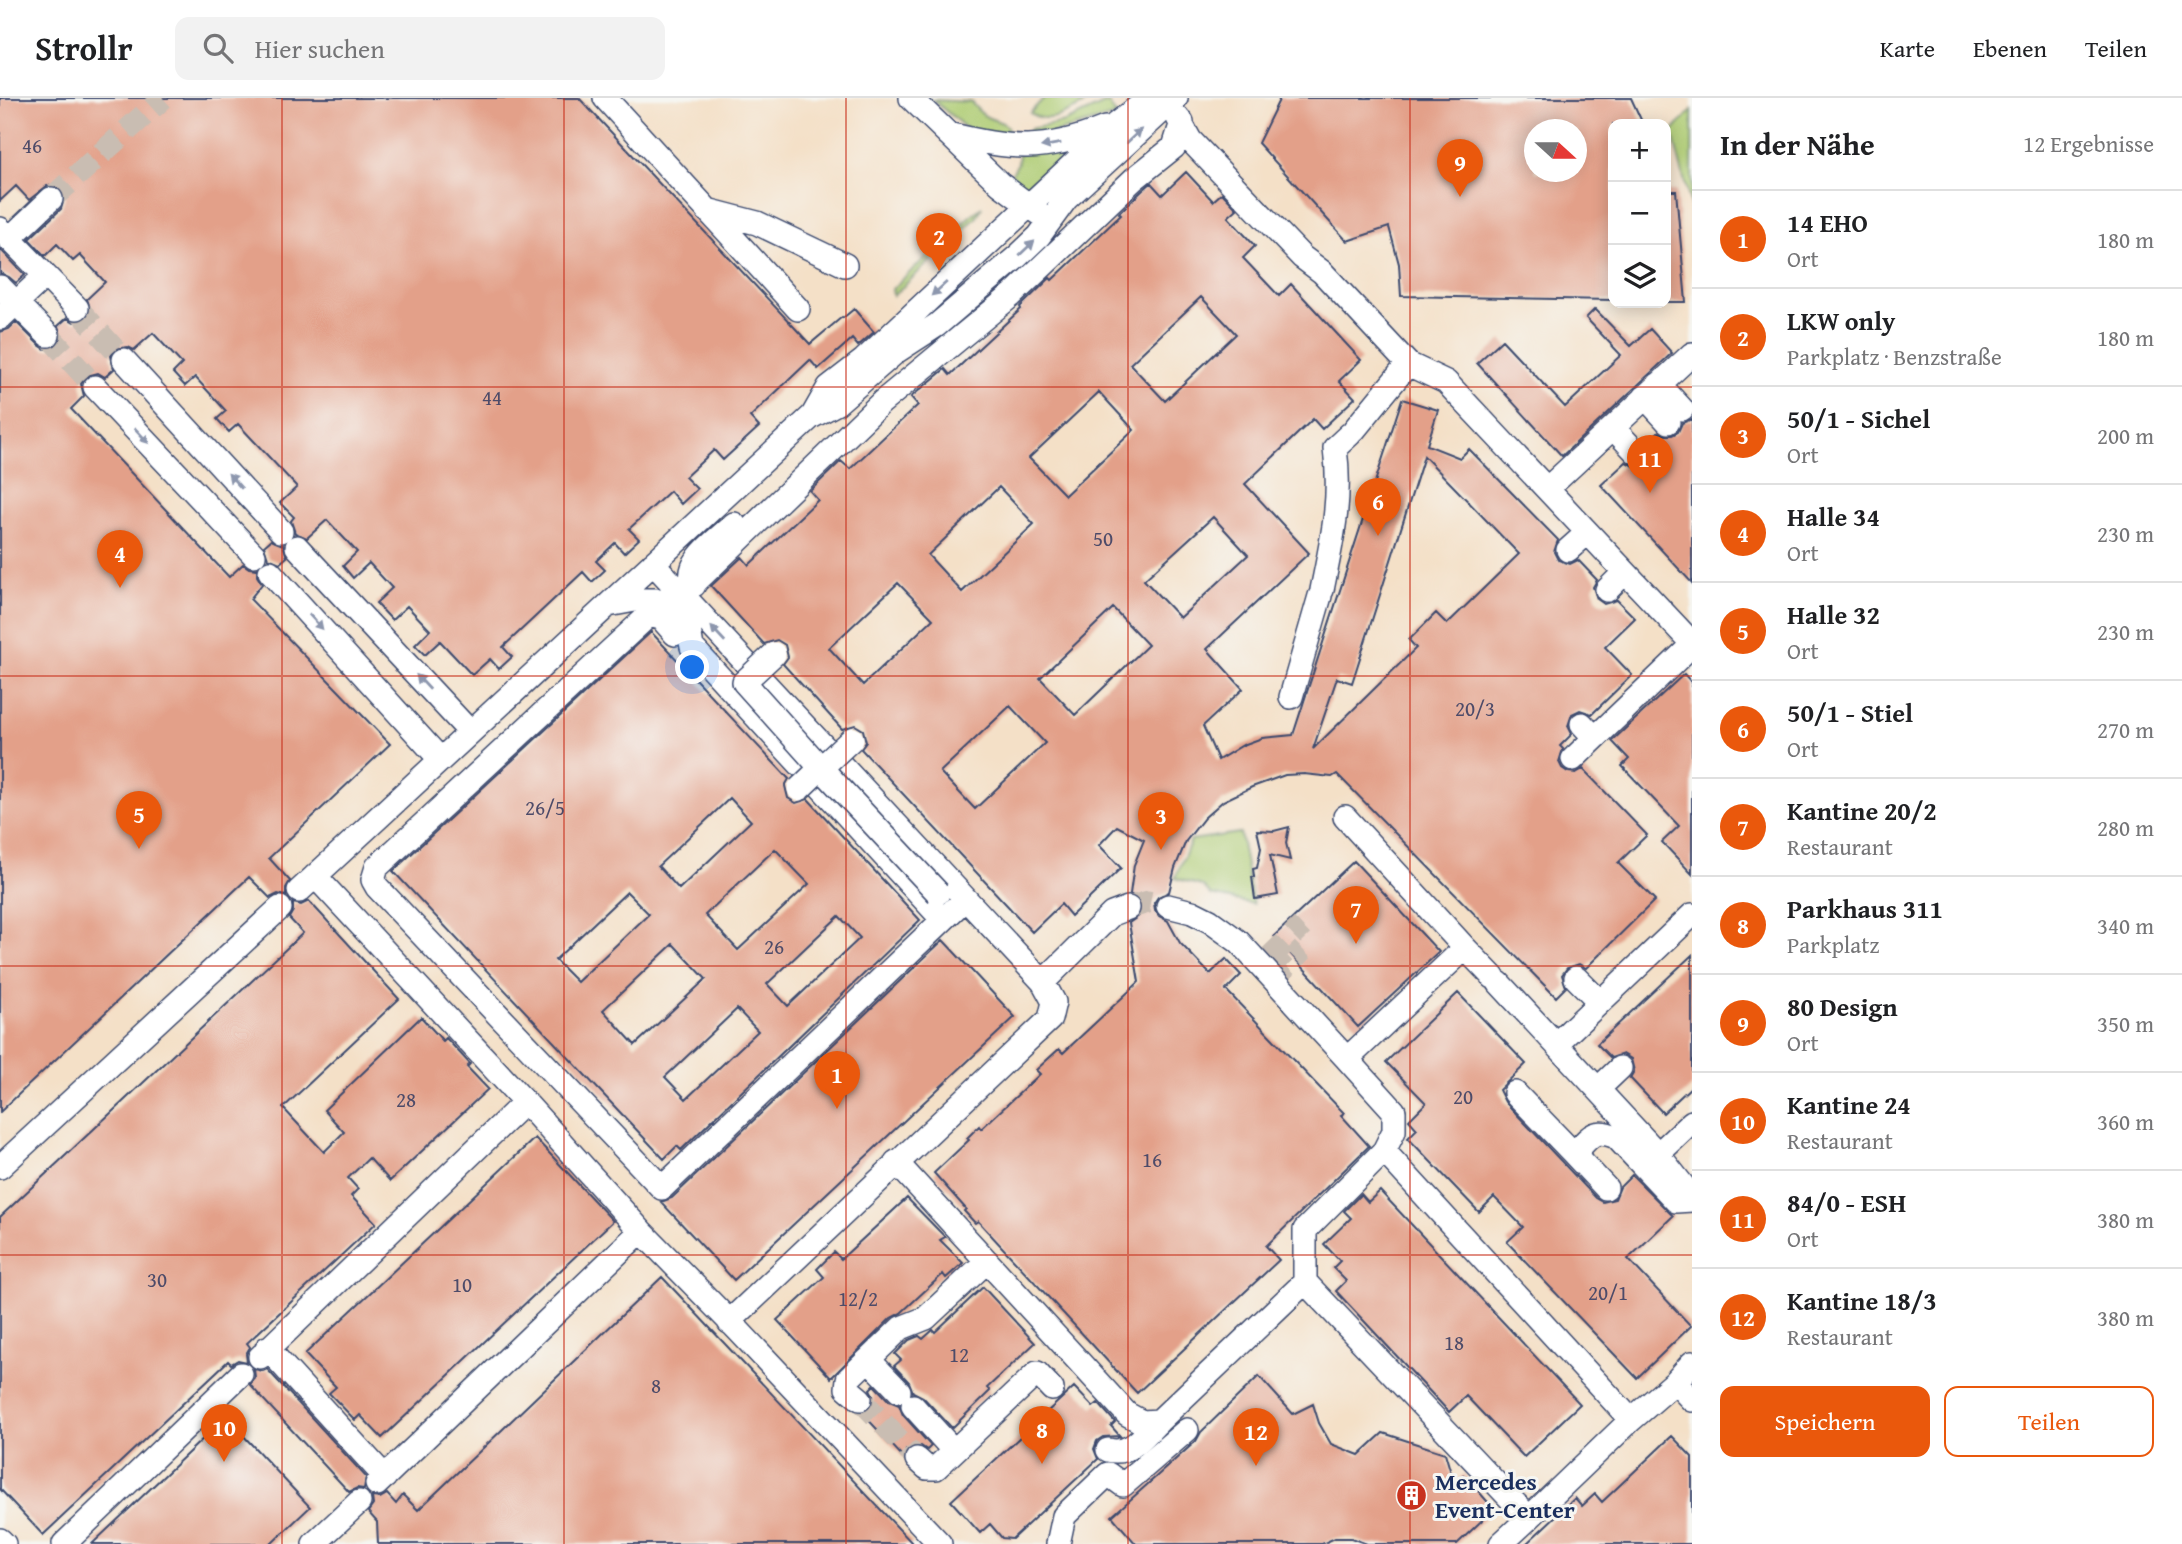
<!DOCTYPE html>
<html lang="de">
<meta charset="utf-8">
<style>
body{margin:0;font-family:"Gentium Book Plus",serif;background:#f2f2f2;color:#202124}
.controls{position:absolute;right:21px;top:21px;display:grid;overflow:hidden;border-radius:14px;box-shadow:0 4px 18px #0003}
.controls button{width:63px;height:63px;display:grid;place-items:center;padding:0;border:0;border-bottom:2px solid #e0e0e0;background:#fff;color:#202124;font:35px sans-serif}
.compass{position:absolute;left:1524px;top:21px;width:63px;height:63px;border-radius:50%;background:#fff;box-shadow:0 4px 18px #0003;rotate:111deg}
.you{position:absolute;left:693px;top:570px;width:24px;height:24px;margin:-18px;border:5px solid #fff;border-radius:50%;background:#1a73e8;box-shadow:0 0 0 10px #1a73e833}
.badge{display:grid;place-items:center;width:46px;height:46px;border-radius:50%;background:#ea580c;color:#fff;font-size:23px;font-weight:700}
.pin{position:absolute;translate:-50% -58px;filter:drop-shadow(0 2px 4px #0008)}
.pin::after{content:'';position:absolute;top:37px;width:24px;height:21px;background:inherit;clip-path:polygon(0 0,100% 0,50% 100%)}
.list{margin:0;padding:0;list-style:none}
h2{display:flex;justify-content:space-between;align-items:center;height:91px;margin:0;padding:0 28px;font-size:30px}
h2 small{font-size:23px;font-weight:400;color:#757577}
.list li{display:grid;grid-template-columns:46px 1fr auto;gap:21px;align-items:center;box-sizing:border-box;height:98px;padding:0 28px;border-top:2px solid #e0e0e0}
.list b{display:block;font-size:26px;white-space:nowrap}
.list p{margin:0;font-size:23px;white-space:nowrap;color:#757577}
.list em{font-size:23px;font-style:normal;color:#757577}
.actions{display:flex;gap:14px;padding:21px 28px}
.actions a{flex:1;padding:16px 0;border:2px solid #ea580c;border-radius:14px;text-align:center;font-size:24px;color:#ea580c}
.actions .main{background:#ea580c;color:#fff}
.icon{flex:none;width:38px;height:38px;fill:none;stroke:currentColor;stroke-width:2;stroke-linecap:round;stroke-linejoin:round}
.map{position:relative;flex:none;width:1692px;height:1446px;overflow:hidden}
header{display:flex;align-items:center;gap:42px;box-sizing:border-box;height:98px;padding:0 35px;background:#fff;border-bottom:2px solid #e0e0e0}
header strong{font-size:33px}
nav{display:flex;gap:38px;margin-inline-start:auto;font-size:24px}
.search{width:490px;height:63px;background:#f2f2f2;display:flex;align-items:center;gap:18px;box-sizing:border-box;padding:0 24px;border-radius:14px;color:#757577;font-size:26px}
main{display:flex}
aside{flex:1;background:#fff}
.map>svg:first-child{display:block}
.green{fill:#afcc73;stroke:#657e68;stroke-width:2}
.building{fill:#e3a089;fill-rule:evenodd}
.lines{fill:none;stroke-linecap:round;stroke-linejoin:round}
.minor-tunnel{stroke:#c9bdb2;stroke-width:23;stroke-dasharray:23 11;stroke-linecap:butt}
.minor-casing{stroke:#3c4a6e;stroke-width:26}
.minor{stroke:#fff;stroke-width:23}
.minor-bridge-casing{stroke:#3c4a6e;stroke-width:26;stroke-linecap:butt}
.minor-bridge{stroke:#fff;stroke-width:23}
.oneway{fill:#8d97ae}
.grid{fill:none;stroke:#c8321e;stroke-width:2;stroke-opacity:0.55}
.labels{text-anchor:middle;stroke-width:6;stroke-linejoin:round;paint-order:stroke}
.number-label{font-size:21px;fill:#4d4b69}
.poi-label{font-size:24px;font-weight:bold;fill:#1b2f5e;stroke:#f6f6f2;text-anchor:start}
</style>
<header>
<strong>Strollr</strong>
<div class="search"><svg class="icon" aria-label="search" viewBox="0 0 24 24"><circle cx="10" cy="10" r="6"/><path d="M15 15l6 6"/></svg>Hier suchen</div>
<nav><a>Karte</a><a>Ebenen</a><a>Teilen</a></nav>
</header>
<main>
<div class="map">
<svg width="1692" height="1446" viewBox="0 0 1692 1446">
<rect width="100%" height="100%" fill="#f6f6f2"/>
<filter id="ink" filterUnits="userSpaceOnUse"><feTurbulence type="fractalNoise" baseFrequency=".0143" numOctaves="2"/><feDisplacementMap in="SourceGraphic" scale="14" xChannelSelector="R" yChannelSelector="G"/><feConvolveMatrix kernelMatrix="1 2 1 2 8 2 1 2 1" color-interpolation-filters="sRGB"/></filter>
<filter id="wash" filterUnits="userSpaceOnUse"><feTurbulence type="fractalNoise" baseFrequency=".00686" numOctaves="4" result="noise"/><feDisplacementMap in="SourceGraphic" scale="28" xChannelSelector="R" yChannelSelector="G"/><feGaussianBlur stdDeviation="1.57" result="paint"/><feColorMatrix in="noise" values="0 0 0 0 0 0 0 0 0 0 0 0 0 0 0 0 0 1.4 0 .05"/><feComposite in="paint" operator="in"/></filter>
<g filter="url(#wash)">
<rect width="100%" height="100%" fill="#f4e0c7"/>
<path class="green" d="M1044,0H1096C1077,9 1049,30 1030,15Z
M933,2L971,4C976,10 981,17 989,20C1006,27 1008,22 1009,43L967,31Z
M1104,6H1109L1116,17L1022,44L1030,31L1065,24Z
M1692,12V112L1672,34Z
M1063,54L1064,58L1029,92L1011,77L1018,65L1019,55Z
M982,109L976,120L893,198L892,191L970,118Z
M1240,735L1253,806L1211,797L1202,788L1175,780L1191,742Z"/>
<g id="blocks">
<path class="building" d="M0,0H579L810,246L842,219L843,220L854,211L874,234L858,248L852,241L818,271L810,262L750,319L759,329L723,362L714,352L685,379L697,391L681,406L670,393L629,431L639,441L624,455L615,445L596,463L605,472L592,484L583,474L503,549L512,559L499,571L490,561L472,577L440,543L425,557L415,547L430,532L407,508L392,522L376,505L392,490L369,465L353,480L343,468L357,454L327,422L307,440L295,435L291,423L294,419L280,405L297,389L238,326L229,334L217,321L226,313L195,279L185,288L173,275L182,266L153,235L134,252L128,249L115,251L111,258L114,271L105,279L98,275L86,278L81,286L84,298L71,311L229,479L243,466L249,470L257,471V478L262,486L250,501L390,646L269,760L290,783L286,790V798L278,796L270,800L249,779L0,1014V234L9,231L16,224L39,247L45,251L52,250L58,246L62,240L58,228L67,220L74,224L86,220L91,213L87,201L105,184L80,157L73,163L57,146L45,158L29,141L61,111L65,98L61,91L54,87L47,88L29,102L16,88L0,103Z
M1280,0H1631L1643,26H1613V202L1401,198L1399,166L1389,129L1347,143L1258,45ZM1535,32H1577V74H1535Z
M1186,74L1213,103L1222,95L1237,111L1228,119L1255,148L1243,160L1279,198L1291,186L1361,262L1339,283L1355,300L1322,331L1313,321L1245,386L1309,455L1207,551L1243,591L1203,628L1218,662L1243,647L1262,640L1293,637L1402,301L1438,312L1427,347L1460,360L1469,351L1558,442L1554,454L1558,462L1570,466L1578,462L1597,482L1593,489L1597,501L1604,506L1617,502L1635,520L1605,549L1632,577L1592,616L1580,612L1572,616L1568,628L1572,636L1560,648L1563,651L1559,664L1562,670L1568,674L1576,675L1583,671L1647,737L1618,765L1655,802L1586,870L1579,866L1567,870L1562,877L1566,889L1556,899L1337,676L1332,679L1304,676L1285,677L1252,689L1223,703L1204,720L1186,743L1175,770L1169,794L1158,799L1154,805L1155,812L1159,818L1168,823L1180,845L1210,876L1226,861L1241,877L1226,892L1344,1015L1341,1017L1369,1048L1266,1148L1279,1162L1137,1295L978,1123L975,1125L964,1113L966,1111L934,1075L969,1042L967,1040L979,1028L981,1031L1040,976L1036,972L1059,951L1063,955L1139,884L1129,825L1139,818L1141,806L1137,800L1130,796L1134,767L1144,742L1117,728L1099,747L1121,770L1071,818L1061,806L1032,834L861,651L866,644L863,632L855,627L842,631L783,566L788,559L785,547L777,542L764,546L711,488L742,459L749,467L818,402L810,393L841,363L850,371L918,307L911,299L945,271L950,277L1021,211L1020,209L1050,180L1052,182L1121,117L1119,115L1143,92L1151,85L1162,97ZM1201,199L1236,236L1165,303L1130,266ZM1099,294L1134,332L1065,397L1029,360ZM1424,358L1519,456L1447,526L1436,515L1409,542L1416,550L1313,651L1337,580L1352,585ZM999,389L1034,426L962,494L928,457ZM1213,419L1248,457L1180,520L1144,482ZM898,485L933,521L863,587L829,550ZM1113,510L1148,547L1075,617L1040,580ZM1010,608L1045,645L975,711L940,674Z
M1666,93H1676L1686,204H1666Z
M0,151L25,177L16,185L9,179L0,175Z
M1595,211L1631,248L1650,231L1672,255L1562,358L1477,265L1502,242L1565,309L1621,257L1586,220Z
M1692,321V485L1601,387L1626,364L1633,368L1645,365L1650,357L1646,345L1658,334L1664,337H1672L1678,334L1682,325Z
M271,442L283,447L287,459L280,465L268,460L264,448Z
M651,534L789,681L785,688L788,700L796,705L808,701L920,822L681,1052L677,1048L664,1061L393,773ZM730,700L751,723L679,791L658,768ZM775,751L809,786L738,852L705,817ZM627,794L649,816L577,884L555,862ZM839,818L860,840L788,908L767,886ZM673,846L706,881L635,947L603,912ZM737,911L758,933L686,1001L665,979Z
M1684,576L1692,585V776L1662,744L1679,728L1622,668L1629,661L1612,643Z
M1289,729L1286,745L1290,762L1270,757L1278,797L1255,801L1252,779H1254L1253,771L1257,770L1261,750L1257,732L1274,733Z
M1354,763L1439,854L1358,929L1274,838Z
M309,803L399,901L283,1010L324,1054L344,1034L324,1012L421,919L443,943L446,940L470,966L467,969L488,991L390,1083L369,1060L348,1080L358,1091L351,1098L376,1125L247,1245L250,1249L246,1256L247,1264L238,1262L231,1266L228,1263L43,1437L0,1391V1119L303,835L289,820L293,813V805L301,807Z
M943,842L1015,919L734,1182L661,1104L672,1100Z
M1692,857V988L1663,1015L1630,980L1634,973L1631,961L1623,956L1611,960L1597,946Z
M1458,895L1526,966L1499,992L1505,1004L1596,1100L1603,1104L1615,1101L1620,1089L1632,1077L1673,1118L1628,1161L1691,1228L1637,1280L1507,1144L1523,1129L1494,1099L1479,1114L1408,1040L1417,1031L1409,1022L1426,1005L1386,964Z
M535,1040L613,1123L382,1340L360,1317L355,1322L329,1295L336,1289L305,1256Z
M1380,1093L1580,1306L1524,1359L1466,1298L1449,1314L1336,1193L1346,1183L1333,1170L1340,1163L1324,1146L1351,1120L1344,1113L1361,1096L1368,1104Z
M907,1100L945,1139L940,1142L963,1165L946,1180L943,1176L901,1215L891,1220L831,1280L777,1222L824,1179L817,1171L834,1154L841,1161Z
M662,1179L913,1446H378L377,1424L368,1414L373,1407L372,1399L380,1400L387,1396L396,1406L403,1397L418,1412Z
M983,1189L1035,1245L987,1290L990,1293L952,1330L923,1299L913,1294L909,1284L894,1268L901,1262L895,1256L909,1242L919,1238L923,1241L933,1232L935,1234Z
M254,1271L263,1273L267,1271L366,1379L364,1391L357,1390L349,1394L250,1287L255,1279Z
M1259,1278L1293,1316L1313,1306L1319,1325L1331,1346L1359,1357L1383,1335L1445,1355L1454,1385L1464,1377L1494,1411L1457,1446H1367L1351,1440H1335L1322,1446H1136L1112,1418L1196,1343L1201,1334Z
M874,1287L889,1303L899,1307L903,1317L931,1348L927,1352L921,1348H913L906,1352L903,1359L862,1315L870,1311L874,1304L873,1297L870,1291Z
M1074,1289L1093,1309L1098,1305L1115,1324L1111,1328L1120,1338L1103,1339L1097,1343L1094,1351L1098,1361L1012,1441L1002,1440L990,1426L980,1435L951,1403Z
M226,1319L310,1409L271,1446H92Z
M1672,1338L1692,1359V1446H1526L1575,1400L1582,1408L1595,1396L1602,1404Z"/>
</g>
</g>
<g filter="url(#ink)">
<use href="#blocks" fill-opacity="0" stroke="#3c4a6e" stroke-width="2"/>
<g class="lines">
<path class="minor-tunnel" d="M51,101L163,0
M77,210L124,262
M48,237L95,289
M1128,810L1148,804L1168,808
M1271,857L1284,871L1303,852
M1268,861L1302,828
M860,1301L917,1361"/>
<defs>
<path id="minor" d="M605,0L798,211
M911,0L1000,86L1039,115
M1178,20L1190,42L1302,159L1322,174L1408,266L1446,284L1692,545
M948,36C1011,51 1043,55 1105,30
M707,112L757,125L845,167
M0,131L77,210
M9,141L51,101
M0,189L48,237
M0,220L45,178
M124,262L281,433
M1659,286L1682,311
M95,289L254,457
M1645,299L1668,324
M813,317L829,289L864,262L1116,26L1150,0
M1613,330L1636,354
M1354,332L1408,266
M1547,391L1692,256
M297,449L470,634
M1568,452L1587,435
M653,465L1043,884L1054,904L1050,921L729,1224
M270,474L440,661
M694,487C682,463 719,441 734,426
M1322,492C1332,442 1342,402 1335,350L1350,336
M1607,492L1624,475
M608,507L635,502H671L682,497L882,304L1012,197L1134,81L1174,49L1182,24
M681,516L688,526L692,549L943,822
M688,526L675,536L661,520L649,517L377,769L373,782L377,789L662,1090L965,801
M1291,599L1320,498
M1595,640L1692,547
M1573,661L1595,640L1582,626
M1345,719L1465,850
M315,778L525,1004L641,1133L737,1231L940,1446
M299,793L811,319L837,305L897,253L937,227L1018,158L1039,138L1066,101L1176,0
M1168,808L1192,814L1210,823L1239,844L1347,961
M1576,880L1599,903
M1043,884L1112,816L1128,810
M1499,885L1658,1056L1692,1099
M1556,946L1692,817
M1598,991L1620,970
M1515,995L1574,1056
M1384,1053L1631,1322
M1658,1056L1692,1024
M896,1064L1127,1316L1142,1324L1159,1323L1305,1184V1132L1384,1053L1394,1033V1013L1347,961L1465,850L1493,879
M0,1069L280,810
M1606,1090L1574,1056C1589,1040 1593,1029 1616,1039L1676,1103L1692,1102
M1305,1184L1529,1420L1501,1446
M267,1250L385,1379
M260,1259L525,1004
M869,1262L899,1293
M1675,1284L1692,1302
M860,1301L847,1290L848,1281L901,1230L926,1220L987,1163
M913,1308L954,1353
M1108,1352C1131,1358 1144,1337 1159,1323
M917,1361L927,1370H936L1037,1275L1052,1291
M377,1386L641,1133
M1529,1420L1631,1322L1675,1284L1692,1265
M0,1442L4,1446
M64,1446L241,1276
M314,1446L359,1404
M1058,1446L1064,1418L1108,1376L1123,1387L1187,1332"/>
</defs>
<use href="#minor" class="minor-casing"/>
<use href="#minor" class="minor"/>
<defs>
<path id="minor-bridge" d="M774,556L744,584L821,670L799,691
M852,641L821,670L938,795"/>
</defs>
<use href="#minor-bridge" class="minor-bridge-casing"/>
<use href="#minor-bridge" class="minor-bridge"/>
</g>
<defs><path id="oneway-solid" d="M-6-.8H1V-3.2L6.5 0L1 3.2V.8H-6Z" transform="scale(1.75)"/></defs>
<g class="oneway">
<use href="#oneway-solid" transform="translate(1134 38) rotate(-43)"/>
<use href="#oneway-solid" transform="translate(1051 47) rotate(170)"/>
<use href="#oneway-solid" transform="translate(1027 150) rotate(-43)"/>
<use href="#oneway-solid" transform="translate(939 191) rotate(138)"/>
<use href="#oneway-solid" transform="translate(142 338) rotate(47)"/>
<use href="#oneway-solid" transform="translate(235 383) rotate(-132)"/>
<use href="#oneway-solid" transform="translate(316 524) rotate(48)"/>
<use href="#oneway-solid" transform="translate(718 536) rotate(-133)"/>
<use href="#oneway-solid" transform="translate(423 584) rotate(-133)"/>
</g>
</g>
<path class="grid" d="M282,0V1446M564,0V1446M846,0V1446M1128,0V1446M1410,0V1446M0,289H1692M0,578H1692M0,868H1692M0,1157H1692"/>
<defs>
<symbol id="building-disc" viewBox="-11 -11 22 22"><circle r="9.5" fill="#c8321e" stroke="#f6f6f2"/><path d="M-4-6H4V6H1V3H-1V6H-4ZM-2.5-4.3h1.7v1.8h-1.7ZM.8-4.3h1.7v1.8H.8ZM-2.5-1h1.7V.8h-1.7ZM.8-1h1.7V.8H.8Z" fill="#fff"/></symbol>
</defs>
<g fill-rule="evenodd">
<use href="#building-disc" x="1394" y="1380" width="35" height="35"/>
</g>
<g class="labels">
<g class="number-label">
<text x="32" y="55">46</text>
<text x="492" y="307">44</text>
<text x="1103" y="448">50</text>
<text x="1475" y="618">20/3</text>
<text x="545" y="717">26/5</text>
<text x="774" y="856">26</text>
<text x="1463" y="1006">20</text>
<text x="406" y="1009">28</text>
<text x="1152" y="1069">16</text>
<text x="157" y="1189">30</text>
<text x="462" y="1194">10</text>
<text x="1608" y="1202">20/1</text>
<text x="858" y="1208">12/2</text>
<text x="1454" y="1252">18</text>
<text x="959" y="1264">12</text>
<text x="656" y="1295">8</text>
</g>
<g class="poi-label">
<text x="1435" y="1392">Mercedes<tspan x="1435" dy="28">Event-Center</tspan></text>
</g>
</g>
</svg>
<div class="controls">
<button>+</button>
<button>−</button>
<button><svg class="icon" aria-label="layers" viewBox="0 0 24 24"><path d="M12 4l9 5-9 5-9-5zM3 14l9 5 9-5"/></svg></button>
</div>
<svg class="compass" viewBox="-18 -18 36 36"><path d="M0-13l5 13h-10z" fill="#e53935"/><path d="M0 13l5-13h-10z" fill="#757577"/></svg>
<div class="you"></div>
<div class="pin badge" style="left:837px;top:1011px">1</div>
<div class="pin badge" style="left:939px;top:173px">2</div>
<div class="pin badge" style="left:1161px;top:752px">3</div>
<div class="pin badge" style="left:120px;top:490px">4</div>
<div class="pin badge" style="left:139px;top:751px">5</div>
<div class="pin badge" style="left:1378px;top:438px">6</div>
<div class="pin badge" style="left:1356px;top:846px">7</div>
<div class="pin badge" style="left:1042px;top:1366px">8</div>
<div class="pin badge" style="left:1460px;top:99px">9</div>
<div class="pin badge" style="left:224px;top:1364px">10</div>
<div class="pin badge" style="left:1650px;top:395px">11</div>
<div class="pin badge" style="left:1256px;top:1368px">12</div>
</div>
<aside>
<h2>In der Nähe<small>12 Ergebnisse</small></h2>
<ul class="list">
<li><span class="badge">1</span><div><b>14 EHO</b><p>Ort</p></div><em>180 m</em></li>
<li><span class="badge">2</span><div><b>LKW only</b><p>Parkplatz · Benzstraße</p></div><em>180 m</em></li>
<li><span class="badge">3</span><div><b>50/1 - Sichel</b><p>Ort</p></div><em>200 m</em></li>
<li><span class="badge">4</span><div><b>Halle 34</b><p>Ort</p></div><em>230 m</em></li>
<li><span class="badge">5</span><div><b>Halle 32</b><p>Ort</p></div><em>230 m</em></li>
<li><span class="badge">6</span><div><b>50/1 - Stiel</b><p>Ort</p></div><em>270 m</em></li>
<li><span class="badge">7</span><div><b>Kantine 20/2</b><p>Restaurant</p></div><em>280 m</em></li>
<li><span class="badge">8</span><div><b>Parkhaus 311</b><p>Parkplatz</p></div><em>340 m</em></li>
<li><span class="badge">9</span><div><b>80 Design</b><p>Ort</p></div><em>350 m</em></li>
<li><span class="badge">10</span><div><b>Kantine 24</b><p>Restaurant</p></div><em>360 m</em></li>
<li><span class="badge">11</span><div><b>84/0 - ESH</b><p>Ort</p></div><em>380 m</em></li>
<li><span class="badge">12</span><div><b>Kantine 18/3</b><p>Restaurant</p></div><em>380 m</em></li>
</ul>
<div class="actions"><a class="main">Speichern</a><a>Teilen</a></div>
</aside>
</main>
